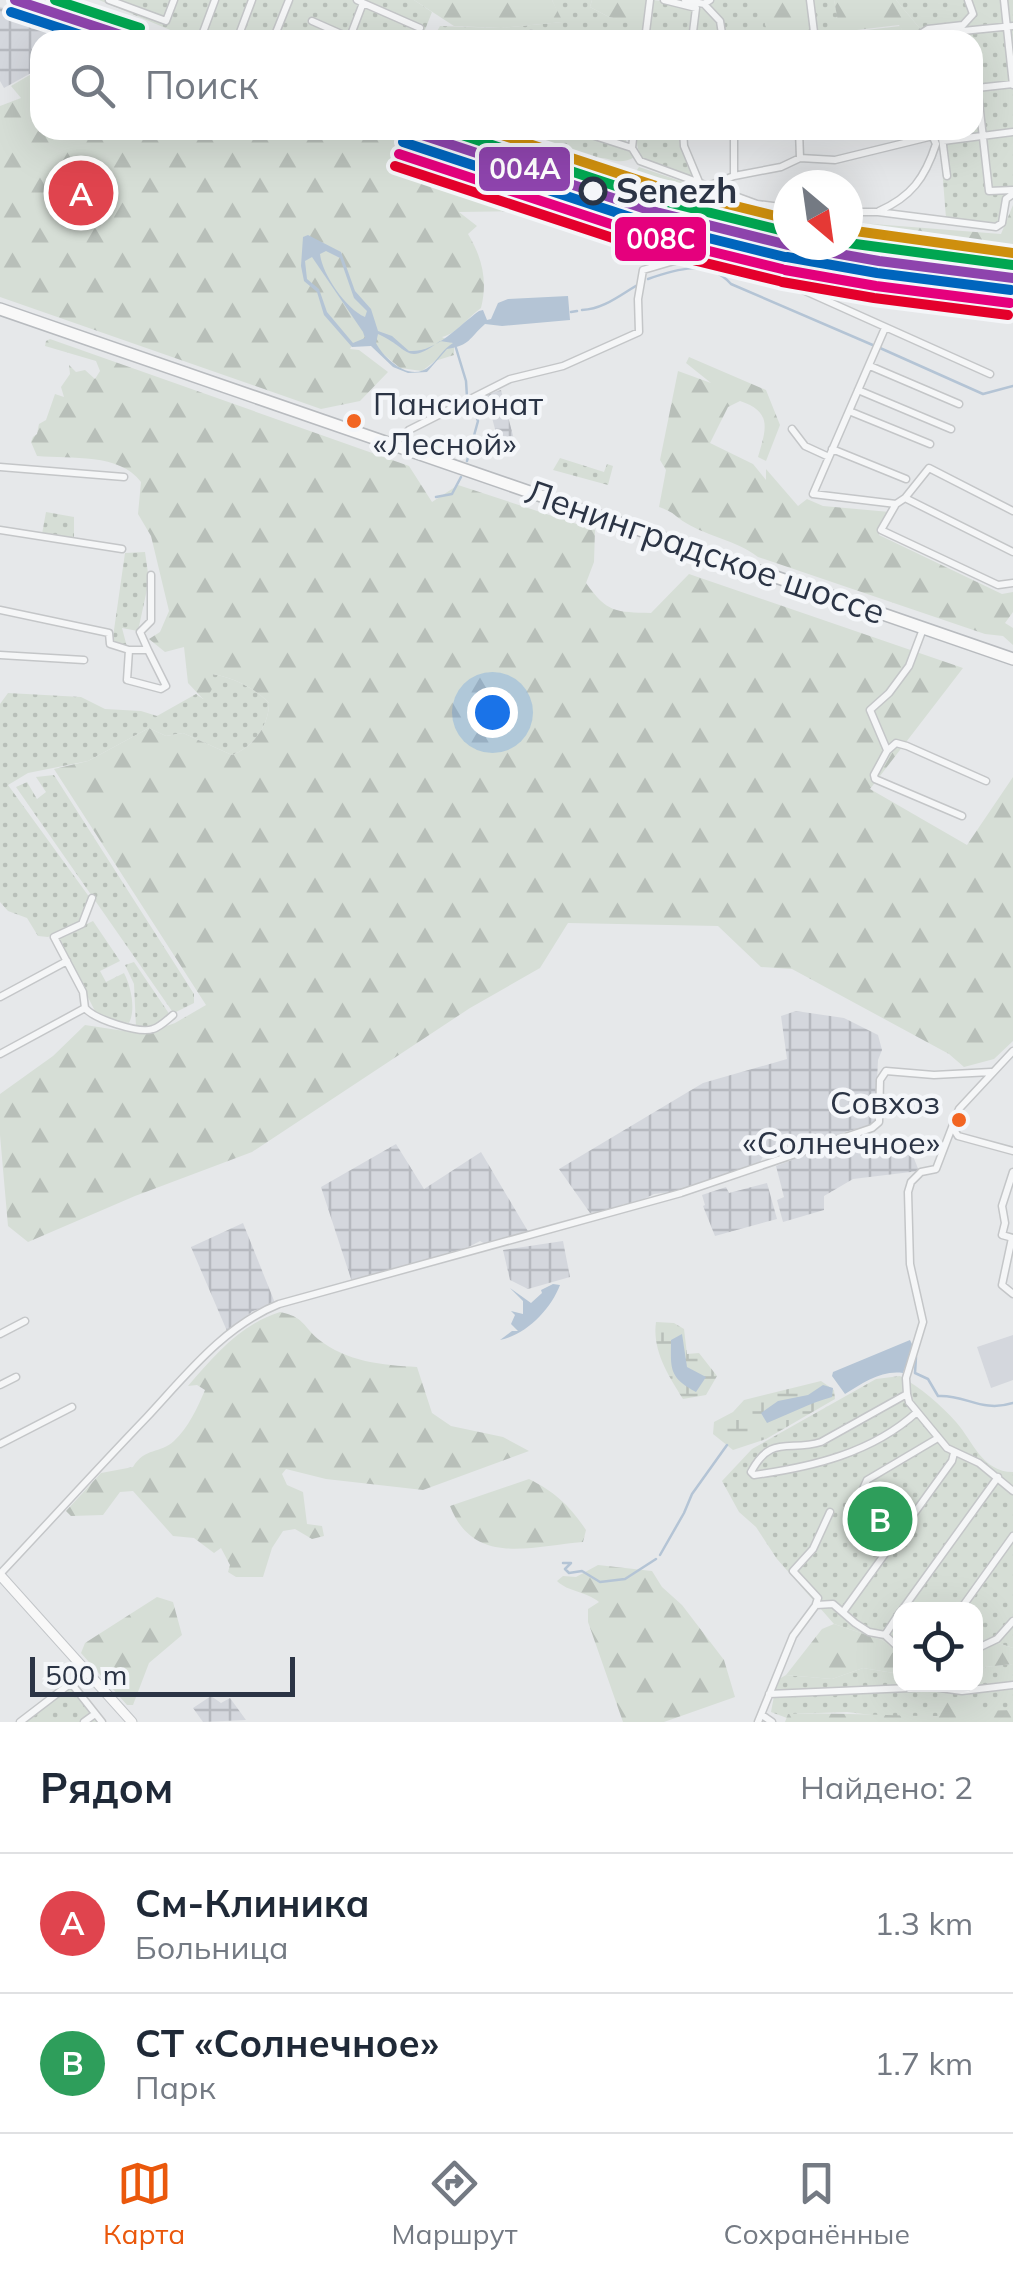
<!DOCTYPE html>
<html lang="ru">
<meta charset="utf-8">
<style>
body{margin:0;font-family:Mulish,sans-serif;background:#f6f6f7;color:#1f2937}
.controls{position:absolute;right:30px;bottom:30px;display:grid;overflow:hidden;border-radius:20px;box-shadow:0 10px 40px #0002}
.controls button{width:90px;height:90px;display:grid;place-items:center;padding:0;border:0;border-bottom:2px solid #e0e1e3;background:#fff;color:#1f2937;font:50px sans-serif}
.compass{position:absolute;left:773px;top:170px;width:90px;height:90px;border-radius:50%;background:#fff;box-shadow:0 10px 40px #0002;rotate:151deg}
.scale{position:absolute;left:30px;bottom:25px;width:265px;box-sizing:border-box;padding-left:10px;border:5px solid #2b3445;border-top:0;font-size:28px;line-height:35px;white-space:nowrap;color:#2b3445;-webkit-text-stroke:8px #f4f6f9;paint-order:stroke}
.you{position:absolute;left:492px;top:712px;width:35px;height:35px;margin:-25px;border:8px solid #fff;border-radius:50%;background:#1a73e8;box-shadow:0 0 0 15px #1a73e833}
.badge{display:grid;place-items:center;width:65px;height:65px;border-radius:50%;background:#ea580c;color:#fff;font-size:32px;font-weight:700}
.pin{position:absolute;translate:-50% -50%;border:5px solid #fff;box-shadow:0 2px 10px #0006}
.list{margin:0;padding:0;list-style:none}
h2{display:flex;justify-content:space-between;align-items:center;height:130px;margin:0;padding:0 40px;font-size:42px}
h2 small{font-size:32px;font-weight:400;color:#747a83}
.list li{display:grid;grid-template-columns:65px 1fr auto;gap:30px;align-items:center;box-sizing:border-box;height:140px;padding:0 40px;border-top:2px solid #e0e1e3}
.list b{display:block;font-size:38px;white-space:nowrap}
.list p{margin:0;font-size:32px;white-space:nowrap;color:#747a83}
.list em{font-size:32px;font-style:normal;color:#747a83}
.icon{flex:none;width:55px;height:55px;fill:none;stroke:currentColor;stroke-width:2;stroke-linecap:round;stroke-linejoin:round}
.map{position:relative;flex:none;width:1013px;height:1722px;overflow:hidden}
.search{position:absolute;background:#fff;box-shadow:0 10px 40px #0002;left:30px;right:30px;top:30px;height:110px;display:flex;align-items:center;gap:25px;box-sizing:border-box;padding:0 35px;border-radius:30px;color:#747a83;font-size:38px}
.sheet{height:410px;background:#fff}
nav{display:flex;justify-content:space-around;align-items:center;box-sizing:border-box;height:140px;border-top:2px solid #e0e1e3;background:#fff;font-size:28px;color:#747a83}
nav a{display:grid;justify-items:center;gap:5px}
nav .on{color:#ea580c}
.map>svg:first-child{display:block}
.built{fill:#d4d7dd}
.industrial{fill:url(#industrial-grid)}
.grass{fill:url(#grass-dots)}
.forest{fill:url(#forest-firs)}
.wetland{fill:url(#wetland-marsh)}
.water{fill:#b4c4d5;fill-rule:evenodd}
.lines{fill:none;stroke-linecap:round;stroke-linejoin:round}
.stream{stroke:#b4c4d5;stroke-width:2.5}
.minor-casing{stroke:#c4c6c8;stroke-width:9}
.major-casing{stroke:#c2c5c8;stroke-width:11}
.highway-casing{stroke:#b8bbbf;stroke-width:14}
.minor{stroke:#f5f6f7;stroke-width:6}
.major{stroke:#f8f8f8;stroke-width:9}
.highway{stroke:#f8f8f8;stroke-width:11}
.rail-1-casing{stroke:#f4f6f9;stroke-width:18}
.rail-2-casing{stroke:#f4f6f9;stroke-width:18}
.rail-3-casing{stroke:#f4f6f9;stroke-width:18}
.rail-4-casing{stroke:#f4f6f9;stroke-width:18}
.rail-5-casing{stroke:#f4f6f9;stroke-width:18}
.rail-6-casing{stroke:#f4f6f9;stroke-width:18}
.rail-1{stroke:#8e44ad;stroke-width:10}
.rail-2{stroke:#0065bd;stroke-width:10}
.rail-3{stroke:#00a651;stroke-width:10}
.rail-4{stroke:#e5007d;stroke-width:10}
.rail-5{stroke:#ce8f0e;stroke-width:10}
.rail-6{stroke:#e4002b;stroke-width:10}
.stop-dot{fill:#f4f6f9;stroke:#2b3445;stroke-width:5}
.bus-dot{fill:#f26522;stroke:#f4f6f9;stroke-width:4}
.labels{text-anchor:middle;stroke-width:9;stroke-linejoin:round;paint-order:stroke}
.bus-label{font-size:32px;fill:#2b3445;stroke:#f4f6f9;text-anchor:start}
.stop-label{font-size:35px;font-weight:bold;fill:#2b3445;stroke:#f4f6f9;text-anchor:start}
.street-label{font-size:35px;fill:#2b3445;stroke:#f4f6f9}
.line-badge{stroke:#f4f6f9;stroke-width:4}
.badge-label{font-size:28px;text-anchor:middle;font-weight:bold;fill:#fff}
</style>
<div class="map">
<svg width="1013" height="1722" viewBox="0 0 1013 1722">
<defs>
<pattern id="industrial-grid" width="8" height="8" patternUnits="userSpaceOnUse" patternTransform="scale(2.5)"><rect width="8" height="8" fill="#d4d7dd"/><path d="M0 4h8M4 0v8" fill="none" stroke="#b6b9bf"/></pattern>
<pattern id="grass-dots" width="8" height="8" patternUnits="userSpaceOnUse" patternTransform="scale(2.5)"><rect width="8" height="8" fill="#d6ded6"/><path d="M2 2h.1M6 6h.1" fill="none" stroke="#b8bfb9" stroke-width="1.8" stroke-linecap="round"/></pattern>
<pattern id="forest-firs" width="22" height="20" patternUnits="userSpaceOnUse" patternTransform="scale(2.5)"><rect width="22" height="20" fill="#d6ded6"/><path d="M5 1l3.5 6h-7zM16 11l3.5 6h-7z" fill="#b8bfb9"/></pattern>
<pattern id="wetland-marsh" width="20" height="14" patternUnits="userSpaceOnUse" patternTransform="scale(2.5)"><rect width="20" height="14" fill="#d6ded6"/><path d="M1 5h8M5 5V1M11 12h8M15 12V8" fill="none" stroke="#b8bfb9"/></pattern>
</defs>
<rect width="100%" height="100%" fill="#e6e8ea"/>
<path class="built" d="M1013,1335V1380L991,1388L977,1347Z"/>
<path class="industrial" d="M0,7L77,31L74,40H40V68L4,88L0,81Z
M501,390L515,443L500,448L486,395Z
M796,1011L844,1018L878,1035L882,1050L878,1060L875,1124L845,1132L824,1143L819,1139L820,1144L802,1151L800,1145L763,1156L759,1165L682,1191L654,1194L632,1205L623,1204L621,1208L590,1213L559,1169L703,1083L787,1059L781,1016Z
M859,1136L863,1149L869,1146L875,1157L911,1151L919,1171L853,1179L824,1196V1210L783,1222L777,1200L784,1197L776,1166L805,1155L809,1158L812,1151Z
M396,1144L424,1189L481,1152L529,1233L485,1244L480,1241L461,1251L352,1282L321,1187Z
M767,1183L777,1219L715,1236L703,1206L705,1205L702,1195L726,1187L729,1193Z
M243,1223L275,1303L253,1311L227,1331L191,1247Z
M563,1241L570,1277L528,1289L510,1280L503,1250Z
M211,1696L221,1703L230,1698L246,1720L203,1722L193,1708Z"/>
<path class="grass" d="M99,0H414L432,12L421,40H194Z
M552,0H592L590,7L609,17L638,22L636,40H432L440,26L501,28L562,22Z
M653,0L697,5L692,40H648Z
M714,0H834L841,33L900,26L908,40H696L699,9L710,6Z
M896,0H1013V191H1006L1001,220L997,224L946,218L939,130H973V40H930L929,34L962,29L975,15L969,22L922,31Z
M460,130H628L625,146L631,149L633,158C610,170 600,143 579,171Z
M637,130H683L698,180C666,169 632,171 637,130Z
M560,458L604,472L607,464L613,466L608,485L553,470Z
M46,512L74,517V540L42,534Z
M145,552L149,580L138,631L122,628L127,647L112,644L125,553Z
M212,674C232,677 255,688 269,703C269,726 253,747 232,755L183,733L166,736L149,728L88,761L28,773L8,785L90,898L80,922L48,937L38,936L27,918L8,911L0,902V704L8,693L81,697L105,709L141,711L157,716L196,694L203,699Z
M54,775L194,994V1003L176,1012L172,1011L16,787L27,782L37,799L46,792L36,777Z
M93,921L120,961L100,971L106,982L124,973C131,986 136,1010 129,1023L111,1021L96,1013L58,938Z
M134,962L170,1015L154,1028L136,1027L134,984L125,965Z
M900,1376C921,1388 940,1404 956,1422C973,1441 982,1472 1013,1472V1648L998,1643L976,1650V1610H900V1653L882,1640L834,1624L777,1559L756,1527L739,1512L722,1481L752,1449L876,1379Z
M1013,1664V1710L941,1716H880L847,1712L789,1714L787,1718L771,1712L777,1680L786,1675L832,1679L863,1668L900,1674V1684H976V1672L985,1667Z
M72,1685L100,1722H24Z"/>
<path class="forest" d="M414,0H552L563,22L501,28L454,26Z
M592,0H648L643,40H635V23L609,17L590,7Z
M750,0H808L814,40H772L765,25L763,8L752,10Z
M834,0H896L922,31L908,40L899,25L840,32Z
M40,69V130H376L570,199L567,218L526,211L459,212L477,226L468,234C482,257 488,281 481,308C467,318 458,333 442,337L454,344V355L435,361L422,371L400,368L365,339L353,344L350,349L359,350L388,372L360,401L321,409L0,297V106L21,98L11,86Z
M639,167L734,199L726,218L628,183Z
M1013,205V267L970,264L848,245V222L1001,234Z
M743,212L788,216V234L737,220Z
M50,339L409,466L432,502L458,485L595,530L594,562L586,583C607,613 616,612 651,613L689,574L963,668L870,789L967,845L1013,777V1041L994,1059L964,1067L949,1054L792,969L761,967L718,926L568,923L540,968L470,1008L252,1152L135,1196L28,1242L8,1226L0,1135V1094L53,1056L85,1025L144,1034L175,1023L206,1005L54,769L88,761L149,728L166,736L183,733L232,755C253,747 269,726 269,703C255,688 232,677 212,674C215,685 213,692 203,699L188,683L184,647L165,652L149,639L160,632L169,611L151,536L138,514L141,482C120,453 71,459 37,456L31,442L33,437L37,434L39,424L46,420L55,394L64,397L61,387L70,374L69,365L76,372L85,370L95,379L100,371L96,361L45,346L46,341Z
M689,357L766,390L780,425L766,461L758,457C766,429 773,412 740,401L728,407L710,443L753,464L766,480V469L798,506L807,499L823,506L890,512L879,535L1002,594L1013,592V612L1005,623L1013,628V645L1003,636L985,634L758,557C736,540 709,537 686,523C674,516 676,513 659,507L666,470L660,460L678,371L711,383L686,363Z
M280,1312C304,1317 302,1325 318,1339C347,1362 382,1365 417,1367L432,1413L451,1426L503,1437L529,1451L423,1490L326,1479L286,1469L282,1474L287,1485L303,1492L307,1524L322,1526L324,1536L312,1539L295,1529L283,1531L272,1548L263,1577H236L228,1572L230,1565L221,1548L214,1553L194,1538L173,1536L133,1491L120,1492L103,1515L71,1516L66,1511L101,1473L133,1467C145,1447 160,1454 174,1441C188,1428 198,1407 205,1390L197,1385L188,1386C216,1354 240,1325 280,1312Z
M529,1479C555,1492 570,1506 586,1530L583,1542C531,1546 474,1567 450,1506Z
M598,1565L652,1571L662,1587L682,1605L724,1660L735,1697L664,1722H623L588,1622V1609L599,1602C586,1591 568,1592 557,1581L563,1576L576,1577Z
M157,1597L173,1602L182,1635L149,1663L133,1705H127L81,1653L85,1643Z
M834,1624L882,1640L900,1653V1674L863,1668L832,1679L786,1675L822,1629Z
M998,1643L1013,1648V1664L985,1667L976,1672V1650Z
M965,1697L978,1711L1013,1710V1722H785L788,1714C839,1712 889,1716 940,1716L943,1698Z"/>
<path class="wetland" d="M656,1322L674,1323L684,1329L687,1354L699,1353L717,1376L706,1395L683,1399C668,1375 652,1350 656,1322Z
M821,1381L834,1390L835,1399L766,1439L733,1450L713,1434L714,1422L733,1412L744,1400Z"/>
<path class="water" d="M80,188L101,191L106,197L105,210L94,214L82,211L72,195Z
M308,235L341,252L355,291L371,309L378,331L392,336L409,351C436,353 458,326 479,311L483,310L487,320L491,319L498,303L508,299L568,296L570,320L502,326L485,324C468,339 471,345 447,349L427,372L408,373L393,367L371,346L352,347L324,315L317,292L304,281L301,266L303,237ZM326,251L340,258L354,298L367,311L365,317C346,309 322,274 320,254ZM312,257L363,332L365,338L353,343L327,312L319,289L307,279L305,261ZM378,334C410,348 405,367 440,341L453,343C443,349 439,358 430,366C411,383 385,360 376,343Z
M553,1284L560,1285C551,1309 526,1335 500,1340L512,1331H518L511,1324L515,1315L511,1311L523,1314V1301L510,1288L531,1303L542,1293L541,1290Z
M682,1334L687,1367L706,1377L696,1392C668,1377 671,1368 671,1340Z
M910,1340L913,1346L903,1373C881,1370 863,1383 845,1394L832,1376L833,1372Z
M823,1385L833,1388L832,1397C810,1403 789,1414 767,1423L761,1413L778,1401L808,1395Z"/>
<g class="lines">
<path class="stream" d="M648,279C676,269 709,259 731,284L875,346
M582,310C604,309 620,295 639,284
M571,312L577,311
M456,348L466,381L467,397
M880,348L983,394L1013,386
M467,461L478,421L471,403
M436,497L452,494L461,477
M916,1357L915,1373L928,1379L938,1396C965,1394 981,1413 1013,1403
M660,1555L684,1513L692,1494L727,1445
M563,1563H571L565,1569L569,1573L582,1571L600,1582L625,1579L656,1559"/>
<defs>
<path id="minor" d="M109,0L166,21L174,0
M664,0L696,8L692,40
M685,0L704,4L710,0
M810,0L815,40
M1004,0L1013,85
M363,3L420,28
M704,4L720,21L723,40
M312,21L355,40
M531,34L550,40
M350,37L363,3L357,0
M213,40L202,35L215,0
M237,40L252,0
M273,40L289,0
M645,40L650,0
M911,40L928,29L963,25L973,14L968,0
M932,40L933,34L1013,26
M973,49L989,191L1013,190
M977,88L1013,84
M576,130L632,148
M634,130L632,148L640,161L757,204L788,208
M683,130L684,146L699,182
M799,130L800,158
M941,130L947,176
M943,141L1013,132
M734,176V130
M708,186L734,176L781,167L800,158L835,160L933,136
M879,211C911,197 925,178 936,144L930,130
M848,212H878L996,227L1002,223L1006,199L1013,194
M885,328L813,494L896,504L905,498L1013,552
M870,366L959,404
M858,390L951,429
M849,411L930,444
M792,429L805,446L829,457
M394,445L409,430L510,379L563,366L639,332L638,299L643,270C666,264 693,252 717,258C734,263 748,270 765,273L990,374
M832,449L906,479
M0,467L124,477
M905,498L929,468L1013,511
M896,504L881,530L998,585L1013,583
M0,530L122,549
M0,610L109,633L110,644L129,650L127,680L161,689L166,686L148,650H129
M148,650L140,632L151,621V575
M0,655L84,660
M887,750L870,710L889,693L909,666L923,629
M962,816L875,779L874,775L887,751L896,743L907,746L986,781
M92,898L82,924L54,937L83,992L85,1008C94,1019 139,1034 153,1029C160,1027 167,1020 173,1015
M0,997L67,961
M1013,1051L959,1109L936,1169L921,1172L911,1182L908,1192L910,1264L923,1322L906,1378L907,1394L909,1402L947,1448L979,1463L1013,1491
M0,1054L85,1008
M953,1128L958,1136L1013,1151
M1013,1172L1002,1206L1005,1223L1002,1235L1013,1238
M1012,1238L1002,1285L1013,1294
M0,1334L25,1321
M0,1385L16,1377
M907,1394L821,1442C789,1452 771,1434 751,1472L754,1475C812,1467 872,1453 917,1412
M0,1444L72,1407
M850,1518L867,1480L938,1438
M0,1574C49,1522 97,1469 147,1417C186,1375 224,1326 279,1304L681,1193L872,1128L879,1122L880,1080L886,1071L934,1075L991,1072
M816,1604L818,1598L793,1571L813,1549L830,1512
M902,1610L998,1477
M960,1610L1013,1536
M843,1612L952,1461L954,1453
M885,1635L900,1612
M976,1649L997,1639L1013,1621
M769,1694L933,1687L962,1691L1013,1685
M762,1715L772,1722
M20,1722L71,1683L102,1722
M84,1722L95,1714
M758,1722L793,1636L816,1605L833,1604L855,1623L869,1632L885,1635L900,1649"/>
<path id="major" d="M0,1575L132,1722"/>
<path id="highway" d="M0,309L1013,659"/>
</defs>
<use href="#minor" class="minor-casing"/>
<use href="#major" class="major-casing"/>
<use href="#highway" class="highway-casing"/>
<use href="#minor" class="minor"/>
<use href="#major" class="major"/>
<use href="#highway" class="highway"/>
<defs>
<path id="rail-1" d="M15,0L136,40
M407,130L652,211L788,245
M789,245L879,261L1013,278"/>
<path id="rail-2" d="M11,12L96,40
M403,142L648,223L785,257
M787,257L877,273L1011,290"/>
<path id="rail-3" d="M55,0L140,28
M447,130L655,199L788,232
M848,243L1013,265"/>
<path id="rail-4" d="M399,154L644,235L782,269
M785,270L876,286L1010,303"/>
<path id="rail-5" d="M487,130L659,187L788,219
M848,230L1013,253"/>
<path id="rail-6" d="M395,166L640,247L779,281
M782,282L874,298L1008,315"/>
</defs>
<use href="#rail-1" class="rail-1-casing"/>
<use href="#rail-2" class="rail-2-casing"/>
<use href="#rail-3" class="rail-3-casing"/>
<use href="#rail-4" class="rail-4-casing"/>
<use href="#rail-5" class="rail-5-casing"/>
<use href="#rail-6" class="rail-6-casing"/>
<use href="#rail-1" class="rail-1"/>
<use href="#rail-2" class="rail-2"/>
<use href="#rail-3" class="rail-3"/>
<use href="#rail-4" class="rail-4"/>
<use href="#rail-5" class="rail-5"/>
<use href="#rail-6" class="rail-6"/>
</g>
<circle class="stop-dot" cx="593" cy="191" r="12"/>
<g class="bus-dot">
<circle cx="354" cy="421" r="9"/>
<circle cx="959" cy="1120" r="9"/>
</g>
<g class="labels">
<g class="bus-label">
<text x="373" y="415">Пансионат<tspan x="373" dy="40">«Лесной»</tspan></text>
<text x="940" y="1114" text-anchor="end">Совхоз<tspan x="940" dy="40">«Солнечное»</tspan></text>
</g>
<g class="stop-label">
<text x="616" y="203">Senezh</text>
</g>
<g class="street-label">
<text transform="translate(705 552) rotate(19)" y="12">Ленинградское шоссе</text>
</g>
</g>
<g class="line-badge">
<rect x="477" y="145" width="95" height="48" rx="10" fill="#8e44ad"/>
<rect x="613" y="215" width="95" height="48" rx="10" fill="#e5007d"/>
</g>
<g class="badge-label">
<text x="525" y="179">004А</text>
<text x="661" y="249">008С</text>
</g>
</svg>
<div class="controls">
<button><svg class="icon" aria-label="locate" viewBox="0 0 24 24"><circle cx="12" cy="12" r="6"/><path d="M12 2v4M12 18v4M2 12h4M18 12h4"/></svg></button>
</div>
<svg class="compass" viewBox="-18 -18 36 36"><path d="M0-13l5 13h-10z" fill="#e53935"/><path d="M0 13l5-13h-10z" fill="#747a83"/></svg>
<div class="scale">500 m</div>
<div class="you"></div>
<div class="pin badge" style="left:81px;top:193px;background:#e0444e">A</div>
<div class="pin badge" style="left:880px;top:1519px;background:#2e9e5b">B</div>
<div class="search"><svg class="icon" aria-label="search" viewBox="0 0 24 24"><circle cx="10" cy="10" r="6"/><path d="M15 15l6 6"/></svg>Поиск</div>
</div>
<section class="sheet">
<h2>Рядом<small>Найдено: 2</small></h2>
<ul class="list">
<li><span class="badge" style="background:#e0444e">A</span><div><b>См-Клиника</b><p>Больница</p></div><em>1.3 km</em></li>
<li><span class="badge" style="background:#2e9e5b">B</span><div><b>СТ «Солнечное»</b><p>Парк</p></div><em>1.7 km</em></li>
</ul>
</section>
<nav>
<a class="on"><svg class="icon" aria-label="map" viewBox="0 0 24 24"><path d="M3 6l6-2 6 2 6-2v14l-6 2-6-2-6 2zM9 4v14M15 6v14"/></svg>Карта</a>
<a><svg class="icon" aria-label="directions" viewBox="0 0 24 24"><path d="M12 3l9 9-9 9-9-9zM9 14v-3h6M13 9l2 2-2 2"/></svg>Маршрут</a>
<a><svg class="icon" aria-label="saved" viewBox="0 0 24 24"><path d="M7 4h10v16l-5-4-5 4z"/></svg>Сохранённые</a>
</nav>
